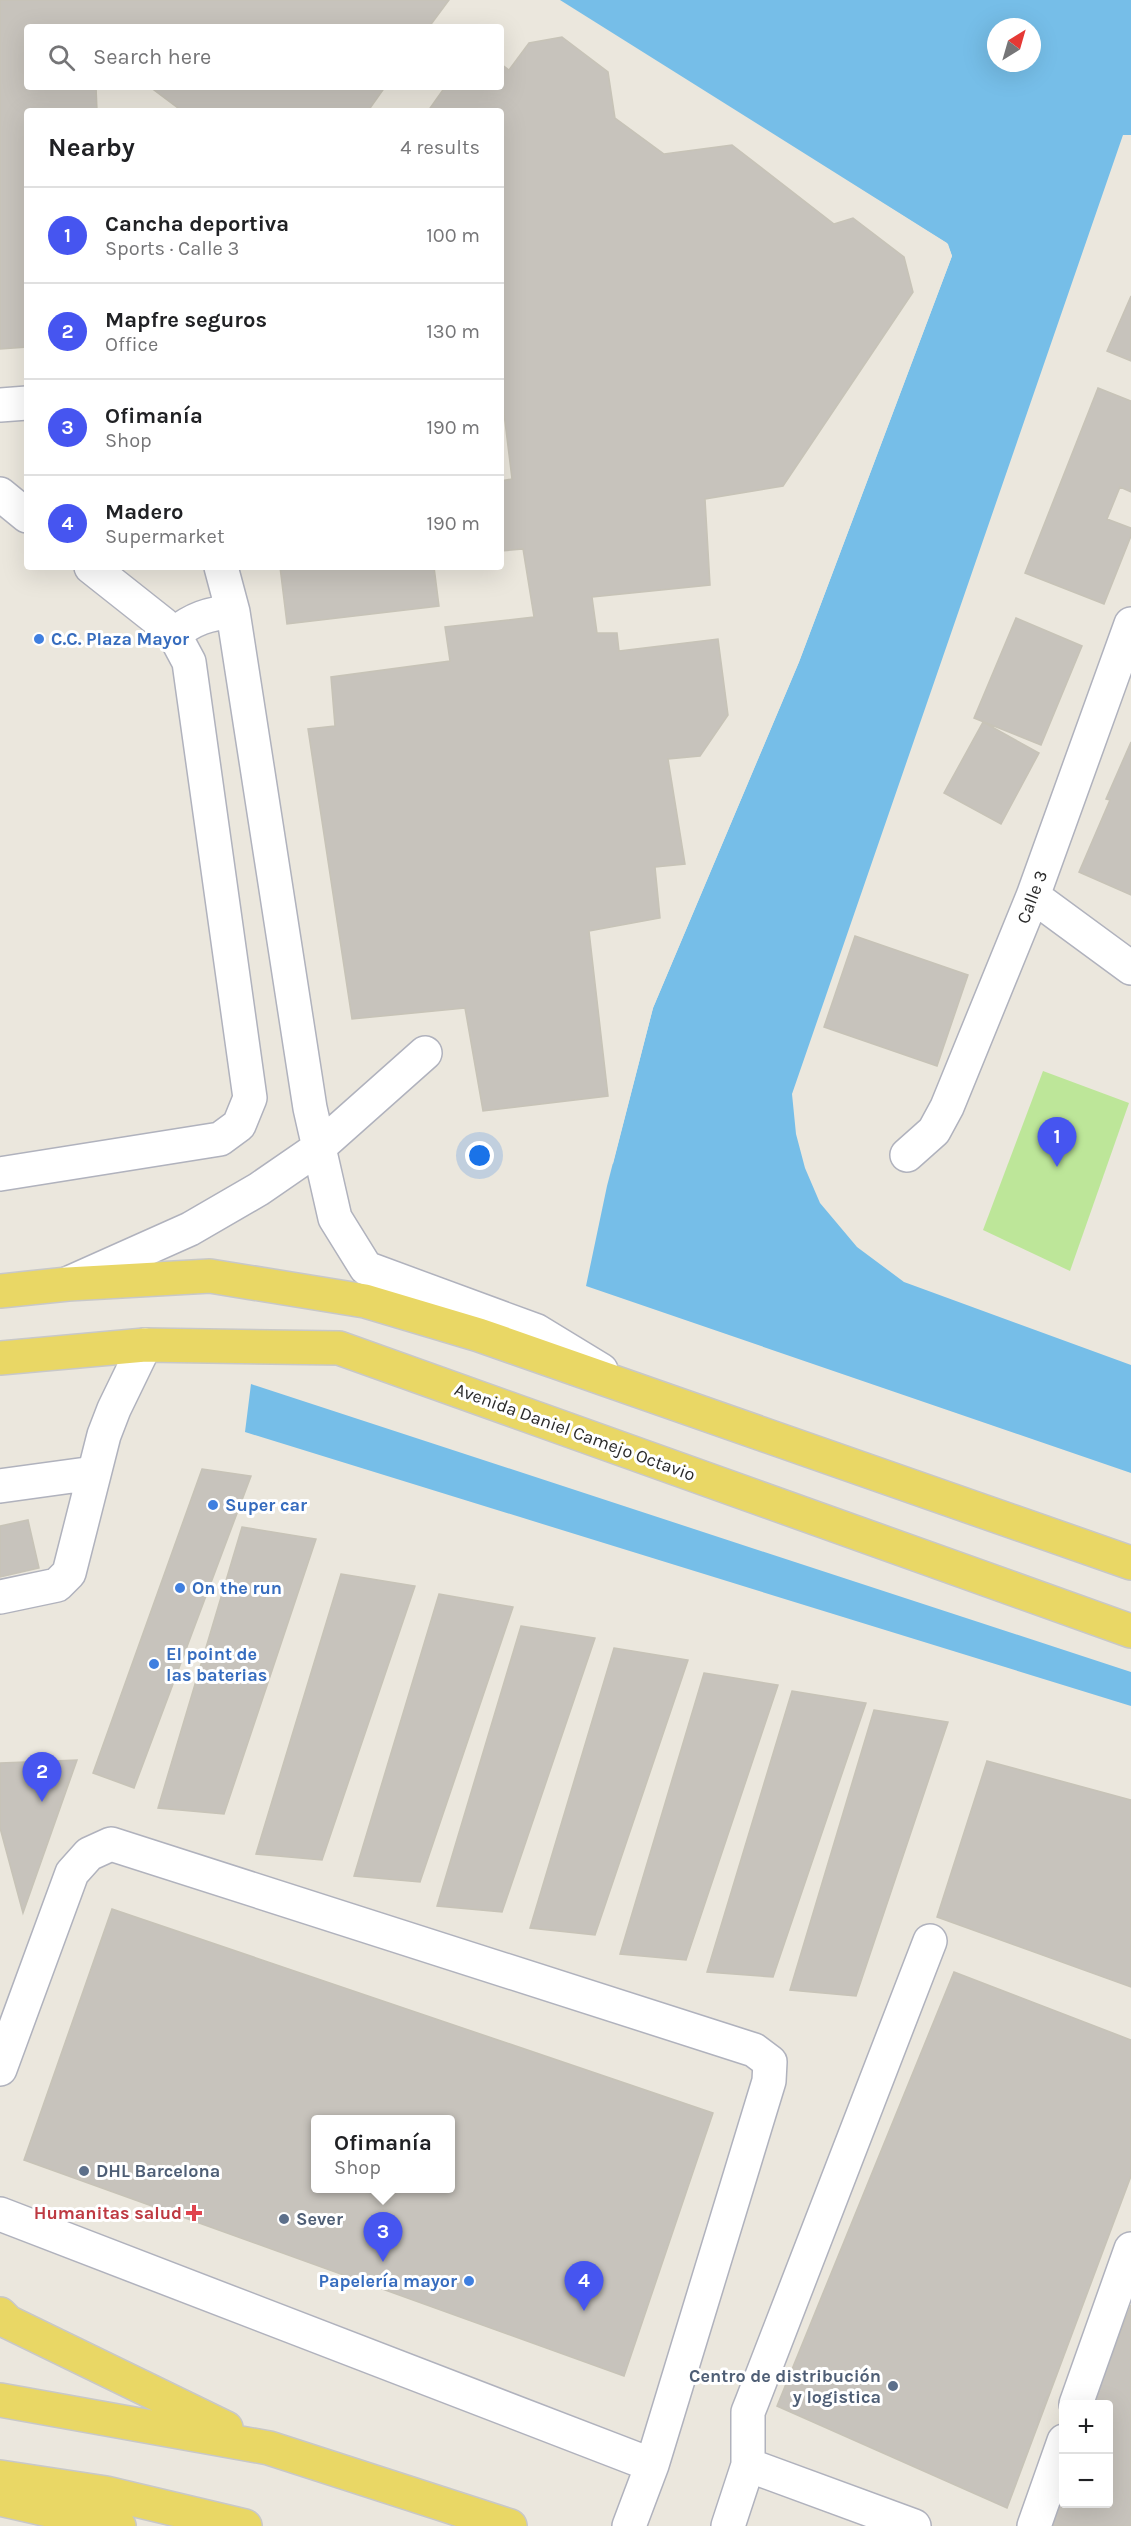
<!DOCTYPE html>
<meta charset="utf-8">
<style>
body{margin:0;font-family:Karla,sans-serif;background:#f2f2f2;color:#202124}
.controls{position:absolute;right:18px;bottom:18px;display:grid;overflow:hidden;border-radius:6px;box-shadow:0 6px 24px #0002}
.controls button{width:54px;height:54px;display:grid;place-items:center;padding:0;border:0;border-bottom:2px solid #e0e0e0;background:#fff;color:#202124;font:30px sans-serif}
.compass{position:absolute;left:987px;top:18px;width:54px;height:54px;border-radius:50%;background:#fff;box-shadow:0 6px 24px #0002;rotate:37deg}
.you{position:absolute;left:480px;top:1156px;width:21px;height:21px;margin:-15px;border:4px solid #fff;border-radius:50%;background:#1a73e8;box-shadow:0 0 0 9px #1a73e833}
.badge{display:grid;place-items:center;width:39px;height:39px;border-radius:50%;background:#4655f0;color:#fff;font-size:20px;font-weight:700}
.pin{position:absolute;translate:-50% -50px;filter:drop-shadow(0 2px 3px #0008)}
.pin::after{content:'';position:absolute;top:32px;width:21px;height:18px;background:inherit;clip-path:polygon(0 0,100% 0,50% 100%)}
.popup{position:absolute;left:311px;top:2115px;width:144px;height:78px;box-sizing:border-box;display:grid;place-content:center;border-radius:6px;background:#fff;filter:drop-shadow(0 2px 4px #0005);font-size:20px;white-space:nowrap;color:#757577}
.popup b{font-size:22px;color:#202124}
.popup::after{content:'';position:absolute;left:50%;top:100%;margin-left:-12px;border:12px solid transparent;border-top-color:#fff}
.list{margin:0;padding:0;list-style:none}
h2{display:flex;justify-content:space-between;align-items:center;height:78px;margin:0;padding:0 24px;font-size:26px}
h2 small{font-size:20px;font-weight:400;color:#757577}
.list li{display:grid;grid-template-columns:39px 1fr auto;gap:18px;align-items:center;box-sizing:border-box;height:96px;padding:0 24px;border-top:2px solid #e0e0e0}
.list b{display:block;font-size:22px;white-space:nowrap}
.list p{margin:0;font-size:20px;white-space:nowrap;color:#757577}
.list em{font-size:20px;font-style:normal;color:#757577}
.icon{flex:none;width:33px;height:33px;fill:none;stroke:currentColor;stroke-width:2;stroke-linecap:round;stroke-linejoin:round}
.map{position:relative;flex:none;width:1131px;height:2526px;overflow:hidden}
.search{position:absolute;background:#fff;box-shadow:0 6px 24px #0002;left:24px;top:24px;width:480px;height:66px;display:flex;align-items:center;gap:15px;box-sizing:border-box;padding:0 21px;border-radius:6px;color:#757577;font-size:22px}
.panel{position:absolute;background:#fff;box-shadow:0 6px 24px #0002;left:24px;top:108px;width:480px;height:462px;border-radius:6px}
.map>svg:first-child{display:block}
.pitch{fill:#bde699}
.water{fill:#76bee8;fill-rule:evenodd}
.pier{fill:#ebe7dd}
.building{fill:#c7c3bc;stroke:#c7c3b7;stroke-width:1.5;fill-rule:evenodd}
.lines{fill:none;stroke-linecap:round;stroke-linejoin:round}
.minor-casing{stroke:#b0b2bd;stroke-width:36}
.major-casing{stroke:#c8c8c8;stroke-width:36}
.minor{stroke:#fff;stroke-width:33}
.major{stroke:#e9d765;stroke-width:33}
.shop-dot{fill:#3f7fe0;stroke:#fff;stroke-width:2}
.service-dot{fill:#5c6f8a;stroke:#fff;stroke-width:2}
.health-dot{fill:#e0444e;stroke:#fff;stroke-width:2}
.labels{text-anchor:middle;stroke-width:6;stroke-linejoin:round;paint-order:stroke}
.shop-label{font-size:18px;font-weight:bold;fill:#366cbe;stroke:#fff;text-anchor:start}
.street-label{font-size:18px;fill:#2a2a2a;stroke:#fff}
.service-label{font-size:18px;font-weight:bold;fill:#4e5e75;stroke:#fff;text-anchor:start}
.health-label{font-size:18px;font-weight:bold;fill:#be3a42;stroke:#fff;text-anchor:end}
</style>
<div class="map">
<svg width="1131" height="2526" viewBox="0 0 1131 2526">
<rect width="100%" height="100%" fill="#ebe7dd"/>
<path class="pitch" d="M1043,1071L1129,1103L1070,1271L983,1230Z"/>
<path class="water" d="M560,0H1131V135H1123L792,1094L796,1134L805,1168L820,1203L857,1247L904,1282L1131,1365V1473L586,1286L607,1186L653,1008L799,662L952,256L947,243ZM996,27H1032V63H996Z
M251,1384L1131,1672V1706L245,1432Z"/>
<path class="pier" d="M557,0L948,244L952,256L799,662L653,1008L613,1164L610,1163L650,1007L797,661L949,256L945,246Z"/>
<path class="building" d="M0,0H449L429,27H27V87H96L97,111H27V347L0,349Z
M562,37L608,72L615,118L664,154L732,145L834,224L853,218L904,257L913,292L783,486L705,499L710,585L592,597L597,633H617L619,651L718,639L728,715L700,756L668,759L685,864L655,867L660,918L589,931L608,1096L483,1111L465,1008L352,1019L308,729L335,726L331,677L450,661L445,627L534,617L523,549L501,551V481L512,479L501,389V111H428L445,87H501V64L509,70L529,43Z
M150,87H385L368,111H182Z
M1131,296V361L1107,351Z
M1098,388L1131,401V492L1120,487L1107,519L1131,528V536L1104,604L1025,573Z
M280,567H434L439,606L287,624Z
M1016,618L1082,646L1041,745L974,718Z
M983,722L1039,753L1001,824L944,793Z
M1131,742V895L1079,872L1110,800L1106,799Z
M855,936L968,975L937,1066L824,1027Z
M202,1469L251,1476L134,1788L93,1773Z
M28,1520L39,1568L0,1577V1526Z
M242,1527L316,1539L224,1814L158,1808Z
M341,1574L415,1586L322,1860L256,1854Z
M439,1594L513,1607L420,1882L354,1876Z
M521,1626L595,1638L502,1912L437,1906Z
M614,1648L688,1660L595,1935L530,1928Z
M704,1673L778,1685L686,1960L620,1954Z
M792,1691L866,1703L773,1977L707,1972Z
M874,1710L948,1722L856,1996L790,1990Z
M77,1760L23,1913L0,1828V1763Z
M987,1761L1131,1800V1987L937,1917Z
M112,1909L713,2113L624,2376L24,2160ZM316,2120H451V2188H316Z
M954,1972L1131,2040V2176L1007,2508L777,2406Z
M1131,2305V2526H1046L1064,2480V2504H1108V2404H1093Z"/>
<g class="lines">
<defs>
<path id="minor" d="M0,405L27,403
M0,494L27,516
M221,567L233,612L310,1108L335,1218L366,1268L537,1331L601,1370
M174,634C193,619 209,613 233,612
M1033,896L1131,968
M907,1155L934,1131L947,1107L1033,896L1131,624
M0,1174L220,1139L239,1125L250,1098L189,662L174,634L163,624L91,567
M69,1283L190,1229L259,1189L317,1149L425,1053
M0,1486L94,1473
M0,1597L57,1585L69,1573L104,1435L114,1409L145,1345
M0,2069L72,1873L89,1854L111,1844L754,2050L770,2062L769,2081L652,2465L629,2526
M0,2214L652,2465
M1076,2404L1131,2249
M748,2465V2412L752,2402L930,1941
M728,2526L748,2465L914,2526
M1034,2526L1064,2441"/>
<path id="major" d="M0,1291L68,1284L210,1276L365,1301L479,1335L1131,1563
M0,1358L145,1345L339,1348L1131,1631
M0,2314L8,2322L226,2428
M0,2400L269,2448L510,2526
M0,2477L106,2493L245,2526
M0,2499L119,2526"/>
</defs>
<use href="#minor" class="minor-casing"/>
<use href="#major" class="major-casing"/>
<use href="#minor" class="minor"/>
<use href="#major" class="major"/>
</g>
<g class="shop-dot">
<circle cx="39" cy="639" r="6"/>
<circle cx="213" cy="1505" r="6"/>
<circle cx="180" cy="1588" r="6"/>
<circle cx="154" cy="1664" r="6"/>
<circle cx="469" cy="2281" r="6"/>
</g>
<g class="service-dot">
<circle cx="84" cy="2171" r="6"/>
<circle cx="284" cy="2219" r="6"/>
<circle cx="893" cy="2386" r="6"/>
</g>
<path class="health-dot" d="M191 2204h6v6h6v6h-6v6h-6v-6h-6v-6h6z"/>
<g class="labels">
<g class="shop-label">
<text x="51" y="645">C.C. Plaza Mayor</text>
<text x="225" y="1511">Super car</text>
<text x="192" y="1594">On the run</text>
<text x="166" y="1660">El point de<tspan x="166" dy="21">las baterias</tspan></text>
<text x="457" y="2287" text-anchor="end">Papelería mayor</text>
</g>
<g class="street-label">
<text transform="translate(1032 897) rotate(-69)" y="6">Calle 3</text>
<text transform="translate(575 1432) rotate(20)" y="6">Avenida Daniel Camejo Octavio</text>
</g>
<g class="service-label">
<text x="96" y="2177">DHL Barcelona</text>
<text x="296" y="2225">Sever</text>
<text x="881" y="2382" text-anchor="end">Centro de distribución<tspan x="881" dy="21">y logistica</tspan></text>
</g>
<g class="health-label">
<text x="182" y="2219">Humanitas salud</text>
</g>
</g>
</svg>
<div class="controls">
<button>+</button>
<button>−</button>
</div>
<svg class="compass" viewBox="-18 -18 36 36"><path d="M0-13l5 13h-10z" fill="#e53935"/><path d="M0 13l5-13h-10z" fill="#757577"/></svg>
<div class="you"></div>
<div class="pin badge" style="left:1057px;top:1167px">1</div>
<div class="pin badge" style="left:42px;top:1802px">2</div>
<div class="pin badge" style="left:383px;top:2262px">3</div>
<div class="popup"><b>Ofimanía</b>Shop</div>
<div class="pin badge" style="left:584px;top:2311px">4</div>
<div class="search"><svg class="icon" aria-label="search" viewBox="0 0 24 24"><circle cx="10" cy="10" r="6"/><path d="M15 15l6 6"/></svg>Search here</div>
<section class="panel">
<h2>Nearby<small>4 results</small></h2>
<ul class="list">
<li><span class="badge">1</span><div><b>Cancha deportiva</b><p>Sports · Calle 3</p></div><em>100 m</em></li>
<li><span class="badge">2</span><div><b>Mapfre seguros</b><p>Office</p></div><em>130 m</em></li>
<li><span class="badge">3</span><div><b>Ofimanía</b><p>Shop</p></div><em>190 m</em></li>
<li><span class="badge">4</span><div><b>Madero</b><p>Supermarket</p></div><em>190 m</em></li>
</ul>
</section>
</div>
